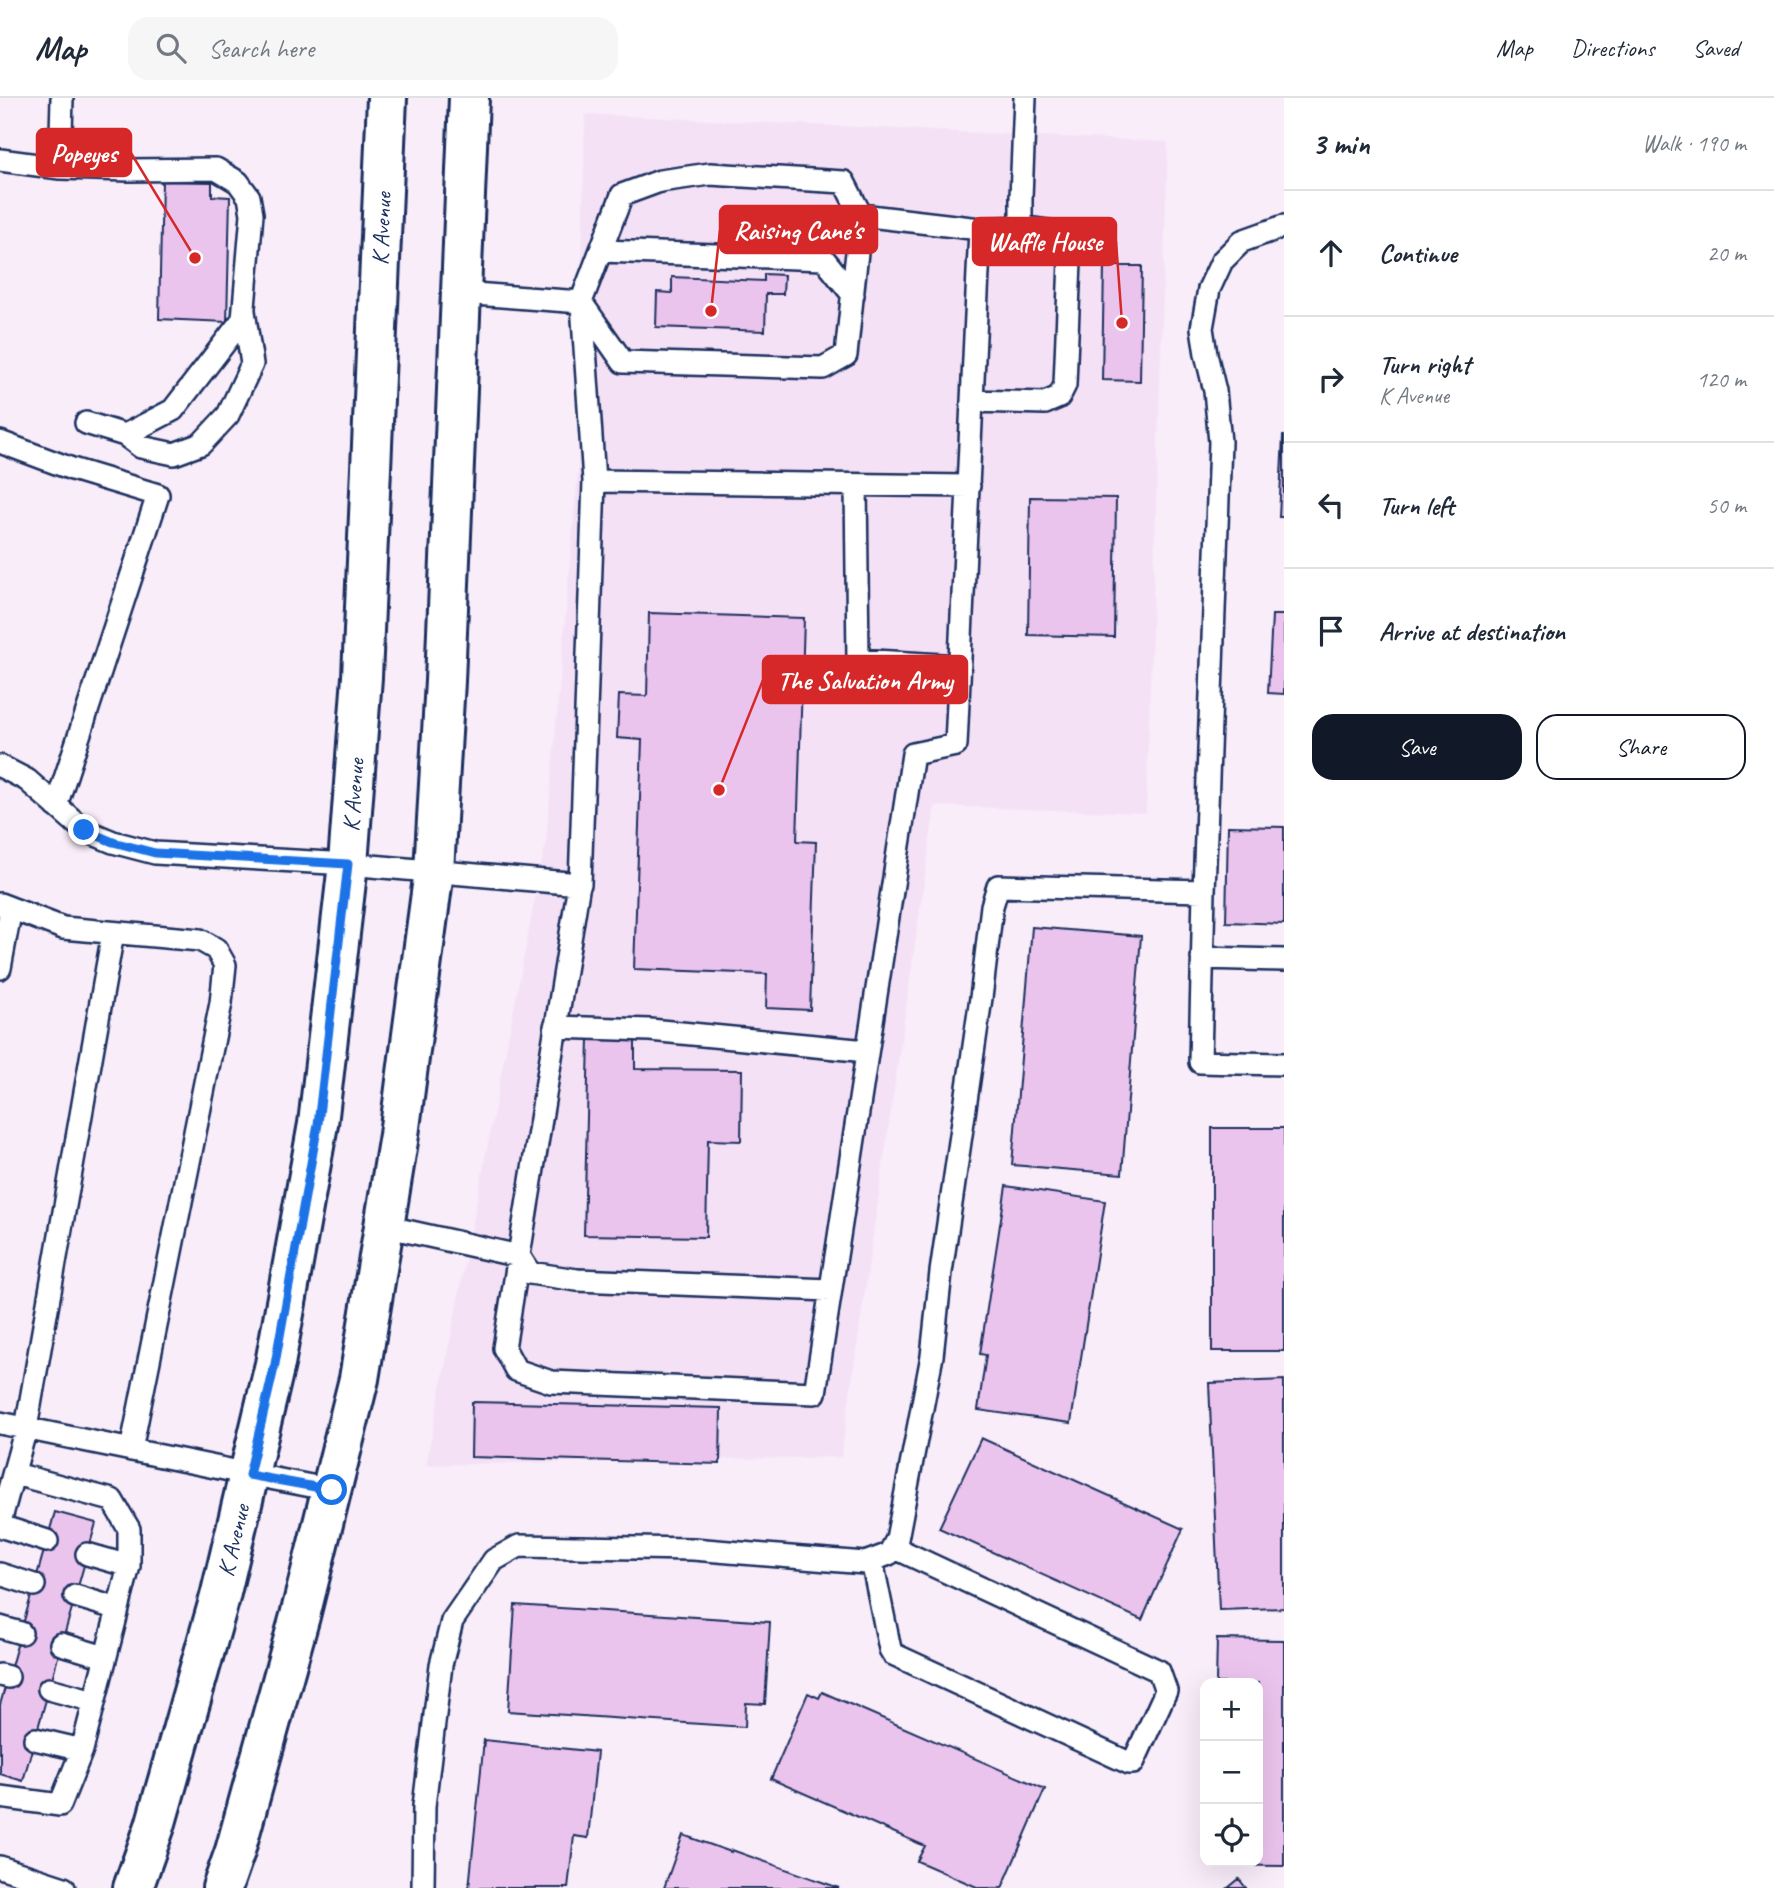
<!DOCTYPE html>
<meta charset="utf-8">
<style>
body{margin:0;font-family:Caveat,sans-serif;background:#f6f6f7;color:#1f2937}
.controls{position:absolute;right:21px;bottom:21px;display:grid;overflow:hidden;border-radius:14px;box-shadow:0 7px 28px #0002}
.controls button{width:63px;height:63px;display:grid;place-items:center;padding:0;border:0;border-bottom:2px solid #e0e1e3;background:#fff;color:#1f2937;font:35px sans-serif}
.stop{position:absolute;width:21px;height:21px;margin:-16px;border:5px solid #1a73e8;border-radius:50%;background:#fff}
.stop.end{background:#1a73e8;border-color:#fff;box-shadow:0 2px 7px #0008}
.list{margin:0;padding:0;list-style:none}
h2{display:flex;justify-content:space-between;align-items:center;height:91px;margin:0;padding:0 28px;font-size:30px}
h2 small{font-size:23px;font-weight:400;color:#747a83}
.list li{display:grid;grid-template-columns:46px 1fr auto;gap:21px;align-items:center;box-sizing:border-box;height:126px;padding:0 28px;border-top:2px solid #e0e1e3}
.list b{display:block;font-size:26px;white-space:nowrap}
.list p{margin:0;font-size:23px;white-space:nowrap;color:#747a83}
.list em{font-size:23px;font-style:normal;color:#747a83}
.actions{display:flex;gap:14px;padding:21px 28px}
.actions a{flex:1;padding:16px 0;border:2px solid #111827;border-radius:21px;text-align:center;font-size:24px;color:#111827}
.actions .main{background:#111827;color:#fff}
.icon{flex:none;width:38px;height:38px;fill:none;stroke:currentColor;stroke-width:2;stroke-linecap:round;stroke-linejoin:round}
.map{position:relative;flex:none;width:1284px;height:1790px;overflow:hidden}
header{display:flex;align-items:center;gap:42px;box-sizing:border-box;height:98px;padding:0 35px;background:#fff;border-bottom:2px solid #e0e1e3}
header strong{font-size:33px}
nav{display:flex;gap:38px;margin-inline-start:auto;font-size:24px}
.search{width:490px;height:63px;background:#f6f6f7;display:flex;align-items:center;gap:18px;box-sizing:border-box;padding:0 24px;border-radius:21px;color:#747a83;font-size:26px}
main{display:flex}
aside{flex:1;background:#fff}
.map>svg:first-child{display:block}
.built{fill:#f5e1f6}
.building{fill:#ebc4ed;stroke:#1b2f5e;stroke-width:2}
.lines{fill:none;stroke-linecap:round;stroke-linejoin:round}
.service-casing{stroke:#1b2f5e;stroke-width:26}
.secondary-casing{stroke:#1b2f5e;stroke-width:44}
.service{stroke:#fff;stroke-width:21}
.secondary{stroke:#fff;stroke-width:38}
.route{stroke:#1a73e8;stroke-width:9}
.labels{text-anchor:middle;stroke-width:5;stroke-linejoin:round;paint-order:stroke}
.street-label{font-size:24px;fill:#1b2f5e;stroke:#fff}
.leader{fill:none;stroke:#d62828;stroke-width:2.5}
.callout-dot{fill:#d62828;stroke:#fff;stroke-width:2.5}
.callout{fill:#d62828;stroke:#d62828;stroke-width:2.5}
.callout-label{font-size:26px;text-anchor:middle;font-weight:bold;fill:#fff}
</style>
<header>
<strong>Map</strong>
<div class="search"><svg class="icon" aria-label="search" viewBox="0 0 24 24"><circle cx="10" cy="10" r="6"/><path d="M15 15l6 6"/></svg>Search here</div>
<nav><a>Map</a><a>Directions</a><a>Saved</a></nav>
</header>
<main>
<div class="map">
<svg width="1284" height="1790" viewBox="0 0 1284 1790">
<rect width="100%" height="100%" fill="#f9edfa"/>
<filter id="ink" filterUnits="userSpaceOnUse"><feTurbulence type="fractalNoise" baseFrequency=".0143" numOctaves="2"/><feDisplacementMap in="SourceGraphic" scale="14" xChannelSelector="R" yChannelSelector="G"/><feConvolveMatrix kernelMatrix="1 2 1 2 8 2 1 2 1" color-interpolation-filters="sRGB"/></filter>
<g filter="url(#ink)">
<path class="built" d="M585,16L1168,44L1146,715L935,708L841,1359L426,1367L546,743L578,372Z"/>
<path class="building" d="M162,83L212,84V98L230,99L227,224L159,221Z
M1104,168H1142L1140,283L1102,282Z
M764,176L784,177L783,196H766L765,233L656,229L657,194L672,195V179L764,183Z
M1283,338H1284V419H1279Z
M1030,399L1116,400L1114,539L1028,537Z
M649,515L804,520L797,743L816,744L810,912L766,910L767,876L634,871L642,642L617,640L619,597L647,598Z
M1272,517H1284V596L1268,595Z
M1228,728L1284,729V826L1226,824Z
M1032,829L1141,838L1122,1076L1012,1067Z
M589,941L635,942V971L742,972L741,1043L708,1042L706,1139L584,1137Z
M1212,1030H1284V1253H1212Z
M1006,1088L1105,1103L1071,1325L978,1312L986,1257L980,1256Z
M1284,1282V1510L1219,1512L1209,1285Z
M472,1304L721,1310L720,1366L471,1359Z
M981,1340L1183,1431L1142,1522L939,1430Z
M55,1414L96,1425L23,1683L0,1676V1607Z
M515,1507L770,1524L765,1606L746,1605L745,1629L508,1613Z
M1217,1541L1284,1542V1768L1213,1767V1764H1258V1585H1216Z
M822,1594L1045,1691L1002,1790H979L917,1763L925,1748L771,1681L808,1595L819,1600Z
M484,1642L597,1654L588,1740L574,1738L568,1790H469Z
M683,1737L731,1754L732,1752L839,1790H664Z
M1239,1781L1246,1790H1228Z"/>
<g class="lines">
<defs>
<path id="service" d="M0,62L60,70L130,72L216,71L238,84L249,99L252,116L243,221L173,312L125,337L86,325
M60,70L62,0
M1021,129V99L1025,0
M602,153L824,161L853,197
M461,195L581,204L622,97L660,83L710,76L844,84L861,117L980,131L1021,129L1049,133L1065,142L1070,163L1065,287L1059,299L1045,305L973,303
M581,204L623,264L823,270L846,257L861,117
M582,206L594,383
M125,337L141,349L174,356L201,346L228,317L252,266L244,213
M0,344L72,371L158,397L56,708
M856,387L858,562L960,568
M0,668L27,682L84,732L113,744L155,755L348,766L580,786L594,383L969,388
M579,786L504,1250L516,1272L551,1284L815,1295L913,656L956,647L980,131
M1204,793L1220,344L1215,293L1206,256L1202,230L1209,191L1222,163L1242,143L1284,128
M0,806L63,830L200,842L216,851L225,867L221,905L131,1352
M1202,860L1284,862
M0,870L11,810
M555,929L650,932L867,953
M384,1128L519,1158L530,1175L577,1182L830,1192
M0,1325L249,1376L332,1392
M0,1424L26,1330L113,835
M0,1428L47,1443
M87,1456L129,1468
M872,1463L890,1551L893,1556L1129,1665H1133L1166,1593L1159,1573L893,1449
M0,1476L34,1487
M75,1498L118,1511
M0,1529L21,1535
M61,1546L105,1559
M0,1577L8,1579
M49,1591L94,1603
M35,1641L82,1652
M0,1699L60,1707L82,1652L129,1468V1431L112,1402L15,1376
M0,1769L64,1790
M423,1790L424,1708L441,1567L452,1523L494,1462L519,1448L693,1451L865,1465L889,1456L897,1441L932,1258L941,1174L981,900L992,808L998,788L1204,793L1200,964L1284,966"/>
<g id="secondary">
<path id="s1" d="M133,1790L155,1728L220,1499L275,1266L318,1026L348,766L362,579L387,0"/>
<path d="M222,1790L235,1753L300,1518L359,1281L399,1037L412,937L434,773L445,583L469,0"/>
</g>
</defs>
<use href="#service" class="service-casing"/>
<use href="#secondary" class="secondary-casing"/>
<use href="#service" class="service"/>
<use href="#secondary" class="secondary"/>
</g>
</g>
<g class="lines" filter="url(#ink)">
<path class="route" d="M84,732L113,744L155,755L348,766L318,1026L275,1266L249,1377L332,1392"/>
</g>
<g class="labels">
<g class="street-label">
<text dy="8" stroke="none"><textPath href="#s1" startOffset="1685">K Avenue</textPath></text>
<text dy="8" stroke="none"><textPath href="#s1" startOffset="1118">K Avenue</textPath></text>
<text dy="8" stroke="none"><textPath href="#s1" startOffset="362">K Avenue</textPath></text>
</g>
</g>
<path class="leader" d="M195 160L131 55M711 213L720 132M1122 225L1116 143M719 692L763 582"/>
<g class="callout-dot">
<circle cx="195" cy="160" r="7"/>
<circle cx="711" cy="213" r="7"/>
<circle cx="1122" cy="225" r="7"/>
<circle cx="719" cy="692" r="7"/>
</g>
<g class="callout">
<rect x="37" y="31" width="94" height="47" rx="7"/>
<rect x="720" y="108" width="157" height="47" rx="7"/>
<rect x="973" y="120" width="143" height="47" rx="7"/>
<rect x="763" y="558" width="204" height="47" rx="7"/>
</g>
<g class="callout-label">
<text x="84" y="64">Popeyes</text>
<text x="798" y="141">Raising Cane's</text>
<text x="1045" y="152">Waffle House</text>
<text x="865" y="591">The Salvation Army</text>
</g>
</svg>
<div class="controls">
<button>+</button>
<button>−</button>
<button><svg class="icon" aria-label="locate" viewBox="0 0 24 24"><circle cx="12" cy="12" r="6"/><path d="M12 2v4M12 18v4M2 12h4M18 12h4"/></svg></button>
</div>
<div class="stop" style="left:332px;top:1392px"></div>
<div class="stop end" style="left:84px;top:732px"></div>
</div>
<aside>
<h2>3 min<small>Walk · 190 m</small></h2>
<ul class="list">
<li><svg class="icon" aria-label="ahead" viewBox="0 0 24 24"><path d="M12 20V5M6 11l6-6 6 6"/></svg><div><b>Continue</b></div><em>20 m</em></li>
<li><svg class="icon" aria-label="right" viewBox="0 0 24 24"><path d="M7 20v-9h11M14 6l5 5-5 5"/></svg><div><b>Turn right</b><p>K Avenue</p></div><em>120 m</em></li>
<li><svg class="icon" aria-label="left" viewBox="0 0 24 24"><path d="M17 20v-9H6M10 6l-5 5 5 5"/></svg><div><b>Turn left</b></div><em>50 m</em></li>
<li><svg class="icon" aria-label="arrive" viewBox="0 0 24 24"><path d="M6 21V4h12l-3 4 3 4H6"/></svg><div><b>Arrive at destination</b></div></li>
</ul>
<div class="actions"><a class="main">Save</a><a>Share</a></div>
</aside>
</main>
